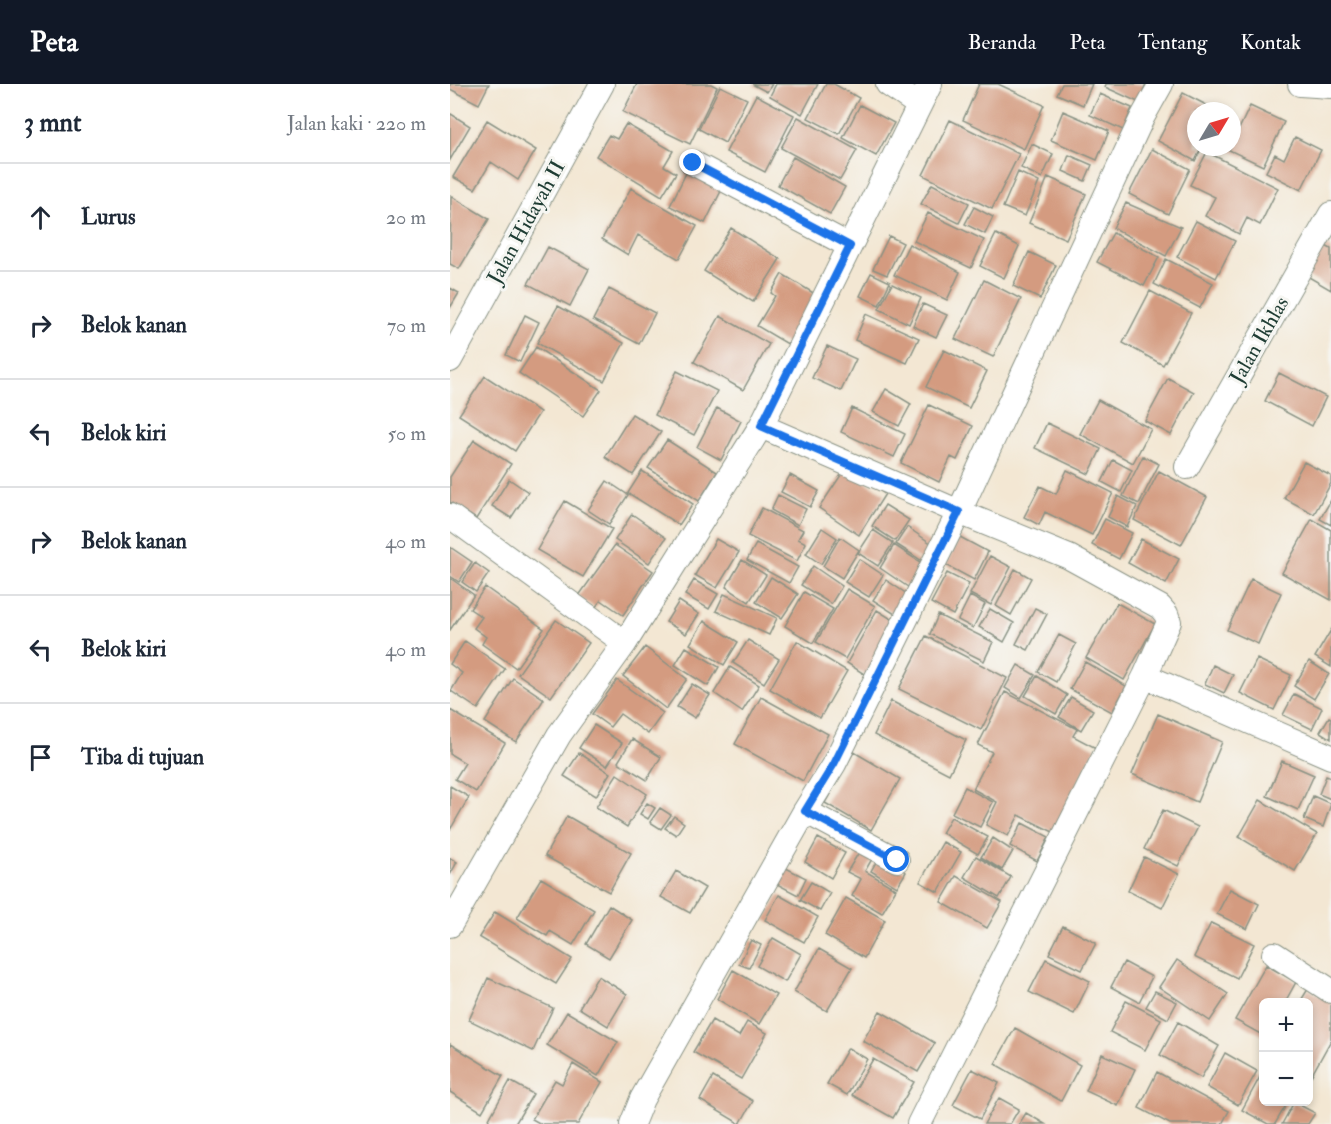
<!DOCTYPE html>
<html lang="id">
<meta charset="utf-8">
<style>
body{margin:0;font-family:"IM FELL Double Pica",serif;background:#f6f6f7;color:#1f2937}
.controls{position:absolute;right:18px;bottom:18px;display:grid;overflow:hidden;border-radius:9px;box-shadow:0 3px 9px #0003}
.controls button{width:54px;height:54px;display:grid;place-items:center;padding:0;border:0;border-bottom:2px solid #e0e1e3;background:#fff;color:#1f2937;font:30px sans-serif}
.compass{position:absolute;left:737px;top:18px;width:54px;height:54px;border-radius:50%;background:#fff;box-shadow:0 3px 9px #0003;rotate:52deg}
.stop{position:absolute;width:18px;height:18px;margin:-14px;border:4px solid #1a73e8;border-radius:50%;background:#fff}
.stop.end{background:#1a73e8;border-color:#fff;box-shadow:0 2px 6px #0008}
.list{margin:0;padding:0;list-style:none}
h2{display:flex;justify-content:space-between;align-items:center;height:78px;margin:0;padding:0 24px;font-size:26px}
h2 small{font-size:20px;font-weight:400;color:#747a83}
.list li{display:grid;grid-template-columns:39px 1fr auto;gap:18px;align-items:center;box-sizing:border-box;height:108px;padding:0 24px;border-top:2px solid #e0e1e3}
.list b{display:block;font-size:22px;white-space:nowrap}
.list em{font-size:20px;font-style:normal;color:#747a83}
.icon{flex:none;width:33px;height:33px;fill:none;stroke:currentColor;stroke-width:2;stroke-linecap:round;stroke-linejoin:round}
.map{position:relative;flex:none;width:881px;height:1040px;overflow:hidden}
header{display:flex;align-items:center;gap:36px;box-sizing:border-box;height:84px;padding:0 30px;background:#111827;color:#fff}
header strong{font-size:28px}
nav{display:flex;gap:33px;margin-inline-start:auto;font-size:21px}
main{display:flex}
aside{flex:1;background:#fff}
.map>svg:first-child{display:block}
.building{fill:#d49b80}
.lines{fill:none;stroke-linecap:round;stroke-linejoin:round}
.street-casing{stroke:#899284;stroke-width:26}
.street{stroke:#fff;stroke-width:24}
.route{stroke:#1a73e8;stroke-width:8}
.labels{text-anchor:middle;stroke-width:6;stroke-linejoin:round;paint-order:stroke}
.street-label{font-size:21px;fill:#1f3d34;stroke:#f6f6f2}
</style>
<header>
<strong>Peta</strong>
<nav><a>Beranda</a><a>Peta</a><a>Tentang</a><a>Kontak</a></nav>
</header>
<main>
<aside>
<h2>3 mnt<small>Jalan kaki · 220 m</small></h2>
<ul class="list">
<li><svg class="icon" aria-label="ahead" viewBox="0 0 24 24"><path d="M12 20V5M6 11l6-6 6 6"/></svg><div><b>Lurus</b></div><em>20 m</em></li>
<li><svg class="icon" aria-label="right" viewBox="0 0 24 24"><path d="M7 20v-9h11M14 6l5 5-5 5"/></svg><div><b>Belok kanan</b></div><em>70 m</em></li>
<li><svg class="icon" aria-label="left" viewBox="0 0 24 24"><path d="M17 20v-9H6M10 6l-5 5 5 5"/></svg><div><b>Belok kiri</b></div><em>50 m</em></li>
<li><svg class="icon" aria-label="right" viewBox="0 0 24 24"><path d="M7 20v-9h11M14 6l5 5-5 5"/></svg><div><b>Belok kanan</b></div><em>40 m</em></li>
<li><svg class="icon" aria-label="left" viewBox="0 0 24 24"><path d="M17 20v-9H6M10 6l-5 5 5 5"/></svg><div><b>Belok kiri</b></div><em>40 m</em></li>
<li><svg class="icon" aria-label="arrive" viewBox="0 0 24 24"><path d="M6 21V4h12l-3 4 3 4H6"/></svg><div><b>Tiba di tujuan</b></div></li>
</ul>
</aside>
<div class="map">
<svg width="881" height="1040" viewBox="0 0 881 1040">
<rect width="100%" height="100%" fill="#f6f6f2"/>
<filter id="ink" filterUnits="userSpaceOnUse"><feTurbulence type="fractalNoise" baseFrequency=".0167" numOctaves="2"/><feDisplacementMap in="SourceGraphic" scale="12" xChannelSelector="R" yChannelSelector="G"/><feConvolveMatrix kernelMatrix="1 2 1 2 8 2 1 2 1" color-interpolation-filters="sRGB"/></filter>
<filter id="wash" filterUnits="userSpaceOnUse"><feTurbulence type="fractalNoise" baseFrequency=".008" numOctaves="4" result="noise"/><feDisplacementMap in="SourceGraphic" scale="24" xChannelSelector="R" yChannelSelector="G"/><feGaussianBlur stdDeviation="1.35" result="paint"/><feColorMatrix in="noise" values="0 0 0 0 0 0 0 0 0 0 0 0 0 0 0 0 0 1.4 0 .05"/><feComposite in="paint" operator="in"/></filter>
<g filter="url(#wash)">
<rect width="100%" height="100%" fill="#f3e7d3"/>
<g id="blocks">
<path class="building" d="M0,0H39L29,20L0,5Z
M187,0H261L267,3L240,60L173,28Z
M302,0H322L317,8Z
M326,0H368L352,30L320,12Z
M376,0H384L409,14L389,50L358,34Z
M529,0H548L594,21L574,65L513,36Z
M612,0H642L633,21L607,10Z
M656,0H696L688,18L655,3Z
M270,2L297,15L275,59L249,45Z
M733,9L768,27H746V63H752L745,77L708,57Z
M650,10L682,24L673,46L640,31Z
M306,11L344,31L315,88L276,68Z
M410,21L444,39L426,72L393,54Z
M800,22L834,38L813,82L779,66Z
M613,27L659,47L647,76L601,56Z
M1,30L20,42L0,76V32Z
M348,33L407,66L390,96L331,64Z
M37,36L86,66L68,96L41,78L25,105L3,93Z
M500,36L569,70L542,125L473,91Z
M176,40L223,67L214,82L226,89L212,112L146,72L159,51L167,55Z
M845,53L871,66L851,106L816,88L825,70L834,75Z
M582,60L603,70L592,94L571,84Z
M702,65L740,85L718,130L679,110Z
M757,68L828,104L810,141L797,134L789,150L755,132L765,113L740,101Z
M619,71L642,81L635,97L613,87Z
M343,73L395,103L380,130L328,101Z
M238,85L273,103L255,139L220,122Z
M568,88L589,98L575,132L553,123Z
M598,93L636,110L616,155L579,139Z
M482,100L519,119L509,139L471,120Z
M181,104L247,142L229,175L188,151L178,171L152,155Z
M1,112L39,135L9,185L0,180Z
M676,119L731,143L716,172L663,144Z
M524,123L543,133L535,150L515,140Z
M478,129L534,156L521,184L464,157Z
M746,137L785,157L766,194L727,173Z
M281,144L330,175L303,218L254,187Z
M663,149L709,173L694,202L647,178Z
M546,150L569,162L554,194L530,182Z
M439,152L453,159L437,191L423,185Z
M459,160L510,188L497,216L444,191Z
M874,161L881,165V206L857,192Z
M98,163L139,185L120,222L78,200Z
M579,168L606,181L590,215L563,202Z
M716,175L763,199L750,224L704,200Z
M421,189L440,198L429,221L410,212Z
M332,190L370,213L341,262L307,242L325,212L321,209Z
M534,196L571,215L543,273L505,255Z
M442,200L471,214L459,240L429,225Z
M0,204L9,209L0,224Z
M159,205L205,229L189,260L143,236Z
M700,207L741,229L713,281L673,259Z
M473,220L497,231L486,253L463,242Z
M108,222L174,259L154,297L87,259Z
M416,230L469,254L457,279L405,256Z
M75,231L89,238L70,278L56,271Z
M270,232L319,260L293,306L244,278Z
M377,262L406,275L391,307L362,294Z
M86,263L151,306L133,332L69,289Z
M494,266L537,287L519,324L476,303Z
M227,287L267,307L244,351L205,331Z
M829,289L876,313L862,342L815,317Z
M35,292L90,328L65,367L9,331Z
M718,294L744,308L721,351L695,337Z
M436,305L461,320L449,342L423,328Z
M648,316L701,345L683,379L630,350Z
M479,321L523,342L507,376L501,373L489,398L451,379Z
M267,324L291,337L271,376L247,363Z
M402,324L455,350L444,373L391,348Z
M182,330L211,348L183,391L155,373Z
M597,339L651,365L639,390L585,364Z
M24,356L61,380L26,435L0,418V393Z
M217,356L267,388L249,417L198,384Z
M693,372L709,380L689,420L673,412Z
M663,376L682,386L671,408L652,398Z
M854,378L881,392V399L864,430L834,414Z
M395,385L435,410L409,451L369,424Z
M617,386L663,409L642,451L595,428L589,441L574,433L590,402L606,410Z
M192,387L243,420L229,441L178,409Z
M709,387L757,413L731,461L684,436Z
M340,391L369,407L360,423L331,408Z
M59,395L78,408L61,434L42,422Z
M157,397L178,411L159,440L138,426Z
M328,411L356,425L348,441L321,426Z
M668,412L687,422L677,443L658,433Z
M881,416V441L870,435Z
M115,417L162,445L133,493L87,466Z
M435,421L459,436L445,457L422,442Z
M312,424L353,446L348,455L356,459L347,477L298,452Z
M182,430L216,454L199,479L165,456Z
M655,435L682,449L669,475L642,461Z
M862,435L881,446V516L832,489Z
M457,443L482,460L472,477L446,460Z
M372,444L387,454L371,480L356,470Z
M423,446L443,459L428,482L408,469Z
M390,453L409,466L392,494L373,482Z
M510,453L538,468L524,496L496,481Z
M266,455L289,468L267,504L245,491Z
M691,455L729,475L716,500L678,479Z
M306,460L348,483L339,499L297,476Z
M165,461L203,487L173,531L151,516L145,524L128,513Z
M444,461L473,480L458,503L430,484Z
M0,463L22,478L9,498L0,492Z
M540,472L561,483L541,521L520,510Z
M409,475L433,491L419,513L395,498Z
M292,476L316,491L299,518L276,503Z
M25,479L39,489L26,508L12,498Z
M363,482L392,502L381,520L351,501Z
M565,485L581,494L561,531L546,522Z
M497,489L519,500L503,531L481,519Z
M321,493L348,510L332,534L306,518Z
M0,494L24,511L0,546Z
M801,495L831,509L808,560L777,546Z
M244,496L268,510L259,525L235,511Z
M436,496L460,512L448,532L423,516Z
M35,503L94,545L66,584L32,560L36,553L24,544L32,533L20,525Z
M397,505L425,522L395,575L366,558Z
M354,508L383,525L363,559L335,542Z
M274,510L327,534L319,551L266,527Z
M520,512L535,520L523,544L508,536Z
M229,517L249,530L236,550L216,538Z
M667,519L705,540L674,596L636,574Z
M585,524L597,530L578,566L566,560Z
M540,525L564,539L554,558L529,543Z
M427,526L448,539L417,592L397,579Z
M488,531L543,558L534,577L480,550Z
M106,536L139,559L101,613L68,590Z
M254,537L288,558L274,581L240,560Z
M881,546V583L865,573Z
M609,551L626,560L606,598L588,588Z
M476,552L557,594L531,646L449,605Z
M298,556L329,575L314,599L283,579Z
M15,557L55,585L28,625L1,607L12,589L0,580Z
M347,557L397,587L370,634L320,605Z
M195,563L237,595L216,625L173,592Z
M236,563L269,583L258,602L225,581Z
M807,575L841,591L824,626L790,609Z
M859,577L879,590L864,615L844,602Z
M635,578L676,602L662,628L620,605Z
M568,581L585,591L571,614L555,604Z
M763,581L783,591L774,609L755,600Z
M280,583L309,601L292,628L264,609Z
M587,592L617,611L606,630L575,612Z
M63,594L94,615L66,658L35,638Z
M167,596L213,629L198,650L170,630L160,643L142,630Z
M242,600L260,611L245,634L227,623Z
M555,608L627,645L623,652L646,664L603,748L569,731L558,752L536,741L547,718L523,705L542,668L528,661Z
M844,610L872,624L862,645L833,631Z
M311,613L378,650L353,697L285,660Z
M621,613L643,626L631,646L609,633Z
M441,617L516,656L499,690L424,651Z
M0,626L55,659L26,708L5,695L15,679L0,670Z
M708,630L772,658L747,718L682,690Z
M879,633L881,634V655L870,648Z
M144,641L172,659L157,682L129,664Z
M182,655L211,673L197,696L168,678Z
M404,668L450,695L421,746L375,719Z
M129,669L160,689L146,712L114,692Z
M832,677L864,691L848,726L817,712Z
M167,690L197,710L177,743L146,723Z
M876,692L881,694V715L869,710Z
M0,702L19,713L0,746Z
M515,703L543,718L530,743L502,729Z
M863,712L881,720L873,743L854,735Z
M810,716L867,750L845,787L789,753Z
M197,719L205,724L198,735L190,730Z
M210,724L221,731L211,745L200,738Z
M713,726L748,743L728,782L694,765Z
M117,732L181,769L159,808L95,772Z
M224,732L234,739L226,751L215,744Z
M501,733L538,753L528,770L492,749Z
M572,739L599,753L587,777L560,762Z
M368,754L395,769L381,794L355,778Z
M543,754L563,767L552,786L531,773Z
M493,758L511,768L488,808L470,798Z
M409,768L422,775L415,787L446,805L432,829L402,812L411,795L397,788Z
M526,772L561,793L549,814L514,793Z
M429,773L456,788L447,803L421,787Z
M694,773L729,790L712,824L678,807Z
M0,774L7,778L0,791Z
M334,783L356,794L348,811L325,799Z
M226,787L255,804L240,829L211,813Z
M506,792L552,818L537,844L491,818Z
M91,794L144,826L123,861L100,847L97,852L67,834Z
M361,798L380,809L370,827L350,816Z
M780,805L809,820L797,845L767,830Z
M329,811L368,833L354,858L315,836Z
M396,814L435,836L414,874L375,851Z
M159,821L182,836L159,874L136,860Z
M45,828L122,875L106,900L29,853Z
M761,839L804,860L787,894L744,873Z
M613,842L646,859L632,886L599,870Z
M323,854L351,870L335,898L307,882Z
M301,856L311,861L299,884L289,880Z
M369,865L402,884L377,927L344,908Z
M596,875L640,897L624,930L579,908Z
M727,876L778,910L760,937L709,903Z
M674,878L702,893L689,918L661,903Z
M816,881L846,898L835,918H814V952L785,936Z
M283,886L326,911L309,940L267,915Z
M148,892L177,910L158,942L129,924Z
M38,894L103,924L83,967L19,936Z
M858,905L881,918V956L860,994L858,918H850Z
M705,907L727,918L718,935L696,923Z
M676,917L711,935L695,966L660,948Z
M430,927L485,959L468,988L413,957Z
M117,928L168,958L148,992L97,961Z
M262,936L289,952L297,938L317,949L291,995L243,968Z
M728,938L769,962L751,994L710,971Z
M565,944L630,981L611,1017L545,980Z
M0,960L53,992L32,1028L0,1008Z
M398,964L417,975L397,1011L377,1000Z
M775,969L807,987L788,1021L757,1003Z
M652,970L685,985L668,1022L636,1007Z
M423,975L464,998L443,1034L402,1011Z
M123,980L152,998L128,1040H91L82,1035L105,996L112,1000Z
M522,985L549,999L530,1035L503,1021Z
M707,988L779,1027L772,1040H720L689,1024Z
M811,991L814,993V1018H838L825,1040H818L792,1026Z
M263,993L303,1017L290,1040L250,1016Z
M60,997L83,1010L65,1040H44L38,1037Z
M549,1014L569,1025L560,1040H534Z
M844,1018L865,1029L858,1040H832Z
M576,1029L595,1040H569Z"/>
</g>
</g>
<g filter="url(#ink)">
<use href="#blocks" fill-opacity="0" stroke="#899284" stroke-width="1.5"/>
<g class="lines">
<defs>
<path id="street" d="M438,0L469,21
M850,0L881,2
M243,79L400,162
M0,276L152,0
M311,342L509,428L619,473L710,523L716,530L719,538L695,592L881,673
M737,383L881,130
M0,432L175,559
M447,776L355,727L384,680L509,428L692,34L711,0
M0,841L109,651L175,559L311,342L480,0
M824,870L881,907
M182,1040L192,1015L355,727
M469,1040L695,592"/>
</defs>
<use href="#street" class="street-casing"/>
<use href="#street" class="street"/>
</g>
</g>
<g class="lines" filter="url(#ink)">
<path class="route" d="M243,79L400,162L311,342L509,428L384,680L355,727L447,776"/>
</g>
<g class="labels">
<g class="street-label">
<text transform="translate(76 138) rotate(-61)" y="7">Jalan Hidayah II</text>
<text transform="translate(809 256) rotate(-60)" y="7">Jalan Ikhlas</text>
</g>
</g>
</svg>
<div class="controls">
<button>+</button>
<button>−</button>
</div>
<svg class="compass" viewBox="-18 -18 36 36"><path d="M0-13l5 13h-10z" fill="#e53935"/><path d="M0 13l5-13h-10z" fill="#747a83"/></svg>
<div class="stop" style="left:447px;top:776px"></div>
<div class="stop end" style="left:243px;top:79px"></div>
</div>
</main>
